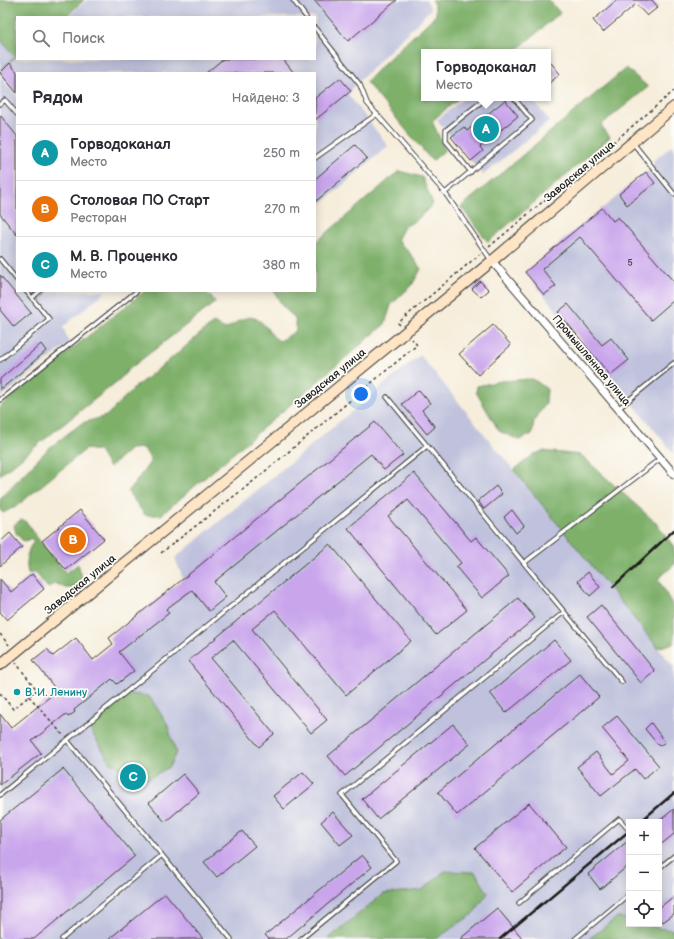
<!DOCTYPE html>
<html lang="ru">
<meta charset="utf-8">
<style>
body{margin:0;font-family:"Balsamiq Sans",sans-serif;background:#f7f7f7;color:#2b2b33}
.controls{position:absolute;right:12px;bottom:12px;display:grid;overflow:hidden;border-radius:0px;box-shadow:0 2px 10px #0003}
.controls button{width:36px;height:36px;display:grid;place-items:center;padding:0;border:0;border-bottom:1px solid #e1e1e2;background:#fff;color:#2b2b33;font:20px sans-serif}
.you{position:absolute;left:361px;top:394px;width:14px;height:14px;margin:-10px;border:3px solid #fff;border-radius:50%;background:#1a73e8;box-shadow:0 0 0 6px #1a73e833}
.badge{display:grid;place-items:center;width:26px;height:26px;border-radius:50%;background:#d1495b;color:#fff;font-size:13px;font-weight:700}
.pin{position:absolute;translate:-50% -50%;border:2px solid #fff;box-shadow:0 1px 4px #0006}
.popup{position:absolute;left:421px;top:49px;width:130px;height:52px;box-sizing:border-box;display:grid;place-content:center;border-radius:0px;background:#fff;filter:drop-shadow(0 1px 3px #0005);font-size:13px;white-space:nowrap;color:#7c7c81}
.popup b{font-size:15px;color:#2b2b33}
.popup::after{content:'';position:absolute;left:50%;top:100%;margin-left:-8px;border:8px solid transparent;border-top-color:#fff}
.list{margin:0;padding:0;list-style:none}
h2{display:flex;justify-content:space-between;align-items:center;height:52px;margin:0;padding:0 16px;font-size:17px}
h2 small{font-size:13px;font-weight:400;color:#7c7c81}
.list li{display:grid;grid-template-columns:26px 1fr auto;gap:12px;align-items:center;box-sizing:border-box;height:56px;padding:0 16px;border-top:1px solid #e1e1e2}
.list b{display:block;font-size:15px;white-space:nowrap}
.list p{margin:0;font-size:13px;white-space:nowrap;color:#7c7c81}
.list em{font-size:13px;font-style:normal;color:#7c7c81}
.icon{flex:none;width:22px;height:22px;fill:none;stroke:currentColor;stroke-width:2;stroke-linecap:round;stroke-linejoin:round}
.map{position:relative;flex:none;width:674px;height:939px;overflow:hidden}
.search{position:absolute;background:#fff;box-shadow:0 2px 10px #0003;left:16px;top:16px;width:300px;height:44px;display:flex;align-items:center;gap:10px;box-sizing:border-box;padding:0 14px;border-radius:0px;color:#7c7c81;font-size:15px}
.panel{position:absolute;background:#fff;box-shadow:0 2px 10px #0003;left:16px;top:72px;width:300px;height:220px;border-radius:0px}
.map>svg:first-child{display:block}
.industrial{fill:#c0c2dd;fill-rule:evenodd}
.forest{fill:#7eb06b;stroke:#4d6644}
.building{fill:#c9a6ec}
.lines{fill:none;stroke-linecap:round;stroke-linejoin:round}
.lane-casing{stroke:#3d3b38;stroke-width:5.5}
.street-casing{stroke:#3d3b38;stroke-width:9}
.secondary-casing{stroke:#3d3b38;stroke-width:12}
.path{stroke:#3d3b38;stroke-width:1.5;stroke-dasharray:3 3;stroke-linecap:butt}
.lane{stroke:#fff;stroke-width:3.5}
.street{stroke:#fff;stroke-width:7}
.secondary{stroke:#fee5c5;stroke-width:10}
.rail{stroke:#1c1c1c;stroke-width:2.5}
.culture-dot{fill:#0f9aa8;stroke:#fdfcf7;stroke-width:1.5}
.labels{text-anchor:middle;stroke-width:3.5;stroke-linejoin:round;paint-order:stroke}
.number-label{font-size:9px;fill:#473e50}
.street-label{font-size:11px;fill:#1c1c1c;stroke:#fdfcf7}
.culture-label{font-size:11px;fill:#0d838f;stroke:#fdfcf7;text-anchor:start}
</style>
<div class="map">
<svg width="674" height="939" viewBox="0 0 674 939">
<rect width="100%" height="100%" fill="#fdfcf7"/>
<filter id="ink" filterUnits="userSpaceOnUse"><feTurbulence type="fractalNoise" baseFrequency=".025" numOctaves="2"/><feDisplacementMap in="SourceGraphic" scale="8" xChannelSelector="R" yChannelSelector="G"/><feConvolveMatrix kernelMatrix="1 2 1 2 8 2 1 2 1" color-interpolation-filters="sRGB"/></filter>
<filter id="wash" filterUnits="userSpaceOnUse"><feTurbulence type="fractalNoise" baseFrequency=".012" numOctaves="4" result="noise"/><feDisplacementMap in="SourceGraphic" scale="16" xChannelSelector="R" yChannelSelector="G"/><feGaussianBlur stdDeviation="0.9" result="paint"/><feColorMatrix in="noise" values="0 0 0 0 0 0 0 0 0 0 0 0 0 0 0 0 0 1.4 0 .05"/><feComposite in="paint" operator="in"/></filter>
<g filter="url(#wash)">
<rect width="100%" height="100%" fill="#f6edda"/>
<path class="industrial" d="M87,0H426L431,9L347,93L388,146L315,209V73H17V93L0,74V71L17,57V59H315V17H66Z
M0,39L15,57L0,69Z
M0,77L17,97V291H106L63,327L69,343L0,398Z
M464,98H531L550,121L483,175L437,120Z
M674,144V454L525,272L653,167L654,160Z
M420,355L674,667V939H0V720L11,728L57,691L33,660L47,649L55,659L62,654L59,651L76,638L93,660L113,644L109,638L183,579L175,558ZM629,822H659V924H629Z"/>
<path class="forest" d="M0,0H84L65,17H17V56L0,70L15,57L0,39Z
M432,0H549L560,13L514,52H424V98H459L432,121L445,150L432,161L366,82L383,64L436,15L435,7Z
M626,68L648,87L601,125L610,137L488,242L461,207Z
M399,171L422,177L433,204L417,220L404,227L397,240L409,252L421,269L412,285L391,305L385,324L161,515H145L128,492L151,461L144,448L130,449L109,468L99,451L86,449L18,505L3,513L0,510V500L3,495L49,448L82,423L106,416L135,387L166,363L213,323L226,329C243,319 251,309 267,328C272,334 272,337 280,341L296,331L295,318L283,307L274,291H315V243Z
M145,291H204L216,302L128,370L120,379L0,475V406Z
M533,379L547,389L546,403L534,421L532,434L519,440L499,431L476,392L477,386L501,381Z
M543,451L581,455L657,524L674,547V565L658,579L674,608V643L658,648L514,470L534,454Z
M22,519L28,524L41,543L66,573L78,564L83,581L75,588H65L55,583L48,588L35,572L28,574C26,564 26,549 34,542L31,538L26,541L22,540L16,533L14,525Z
M131,694L149,696L167,723L176,753L169,767L148,779L111,763L88,727L95,720Z
M445,871L475,872L488,893L473,914L436,939H328L383,894L422,890Z
M616,918H629V924H647L657,928L674,930V939H589Z"/>
<g id="blocks">
<path class="building" d="M314,0H397L348,41Z
M617,0H652L658,7L647,16L636,4L603,32L593,20Z
M223,59H283L294,73H206Z
M548,59L560,74L548,84Z
M10,63L17,72V93L0,73Z
M340,78L351,91L315,120V98Z
M505,100L518,116L480,147L483,151L471,161L451,137L464,127L467,131Z
M0,115L17,136V235L0,214Z
M355,145L367,158L315,202V179Z
M646,172L655,183L627,205L619,194Z
M602,208L613,221L618,217L674,282V300L651,320L580,237L542,269L556,286L544,295L525,272Z
M0,275L31,313L14,327L0,310Z
M480,281L489,290L481,297L472,289Z
M568,304L602,345L611,338L629,360L610,375L558,312Z
M493,325L511,345L478,375L459,354Z
M41,344L46,351L0,390V379Z
M419,390L430,403L422,410L435,427L427,434L402,404Z
M375,422L403,455L384,470L371,454L214,582L226,597L209,611L192,590L166,609L169,613L119,652L134,671L117,684L112,679L74,710L75,712L68,717L66,714L32,741L41,753L0,785V714L11,728L57,691L33,660L47,649L53,656L76,638L93,660L113,644L109,638L183,579Z
M414,473L471,541L476,537L509,576L482,598L456,567L461,563L408,500L388,516L467,610L436,635L348,528Z
M496,486L502,494L484,509L478,501Z
M80,510L104,539L66,570L42,541Z
M512,510L524,526L516,533L504,517Z
M10,533L22,547L0,566V542Z
M330,544L411,641L346,695L275,610L252,629L327,720L311,733L233,640L211,658L274,734L259,747L188,661Z
M588,572L600,587L590,596L578,581Z
M32,574L44,589L7,620L0,612V579L11,592Z
M518,598L535,618L345,776L328,756Z
M601,605L655,671L641,683L587,617Z
M554,640L571,660L506,713L490,693Z
M580,674L599,697L457,815L438,792Z
M617,716L659,766L643,779L635,769L601,796L577,767L596,752L613,774L629,761L602,728Z
M651,723L665,742L659,746L645,729Z
M453,724L470,744L378,819L362,799Z
M63,769L135,856L34,939H3L0,935V820Z
M303,772L314,784L284,809L273,796Z
M183,774L199,793L165,822L149,803Z
M529,803L566,847L512,892L475,848Z
M674,809V834L659,846V821Z
M333,812L353,835L340,845L321,822Z
M242,831L255,846L217,877L204,862Z
M629,840V865L600,889L588,874Z
M362,855L372,867L286,939H269L265,935Z
M165,893L203,939H109Z
M674,896V914L663,922L659,917V908Z
M497,908L523,939H460Z"/>
</g>
</g>
<g filter="url(#ink)">
<use href="#blocks" fill-opacity="0" stroke="#3d3b38" stroke-width="1"/>
<g class="lines">
<defs>
<path id="lane" d="M293,0L306,17
M315,28L360,85L367,103L445,193L491,260
M0,104L5,100L17,114
M633,143L674,194
M315,158L377,114
M471,172L446,141V130L486,98
M445,193L532,120L514,98
M0,259L17,280
M32,298L40,291
M0,360L49,319L26,291
M387,397L622,682
M0,400L137,291
M619,408L674,363
M524,563L661,458
M67,740L231,939
M0,795L427,446
M659,868L674,856
M519,903L619,819L629,830
M62,939L162,855
M301,939L396,861L342,795L564,612
M575,939L629,894"/>
<path id="street" d="M492,261L674,474"/>
<path id="secondary" d="M0,665L492,261L674,107"/>
</defs>
<use href="#lane" class="lane-casing"/>
<use href="#street" class="street-casing"/>
<use href="#secondary" class="secondary-casing"/>
<path class="path" d="M489,247L674,91
M400,325L398,323L480,254
M161,553L251,483L417,345L412,339
M0,634L9,645
M0,693L13,709L37,690L16,663
M29,696L63,735"/>
<use href="#lane" class="lane"/>
<use href="#street" class="street"/>
<use href="#secondary" class="secondary"/>
<path class="rail" d="M613,587L674,530
M640,822L674,793
M500,939L629,831"/>
</g>
</g>
<circle class="culture-dot" cx="17" cy="692" r="4"/>
<g class="labels">
<g class="number-label">
<text x="630" y="266">5</text>
</g>
<g class="street-label">
<text transform="translate(579 171) rotate(-40)" y="4">Заводская улица</text>
<text transform="translate(592 360) rotate(50)" y="4">Промышленная улица</text>
<text transform="translate(330 378) rotate(-39)" y="4">Заводская улица</text>
<text transform="translate(80 584) rotate(-39)" y="4">Заводская улица</text>
</g>
<g class="culture-label">
<text x="25" y="696">В. И. Ленину</text>
</g>
</g>
</svg>
<div class="controls">
<button>+</button>
<button>−</button>
<button><svg class="icon" aria-label="locate" viewBox="0 0 24 24"><circle cx="12" cy="12" r="6"/><path d="M12 2v4M12 18v4M2 12h4M18 12h4"/></svg></button>
</div>
<div class="you"></div>
<div class="pin badge" style="left:486px;top:129px;background:#0f9aa8">A</div>
<div class="popup"><b>Горводоканал</b>Место</div>
<div class="pin badge" style="left:73px;top:540px;background:#e8710a">B</div>
<div class="pin badge" style="left:133px;top:777px;background:#0f9aa8">C</div>
<div class="search"><svg class="icon" aria-label="search" viewBox="0 0 24 24"><circle cx="10" cy="10" r="6"/><path d="M15 15l6 6"/></svg>Поиск</div>
<section class="panel">
<h2>Рядом<small>Найдено: 3</small></h2>
<ul class="list">
<li><span class="badge" style="background:#0f9aa8">A</span><div><b>Горводоканал</b><p>Место</p></div><em>250 m</em></li>
<li><span class="badge" style="background:#e8710a">B</span><div><b>Столовая ПО Старт</b><p>Ресторан</p></div><em>270 m</em></li>
<li><span class="badge" style="background:#0f9aa8">C</span><div><b>М. В. Проценко</b><p>Место</p></div><em>380 m</em></li>
</ul>
</section>
</div>
